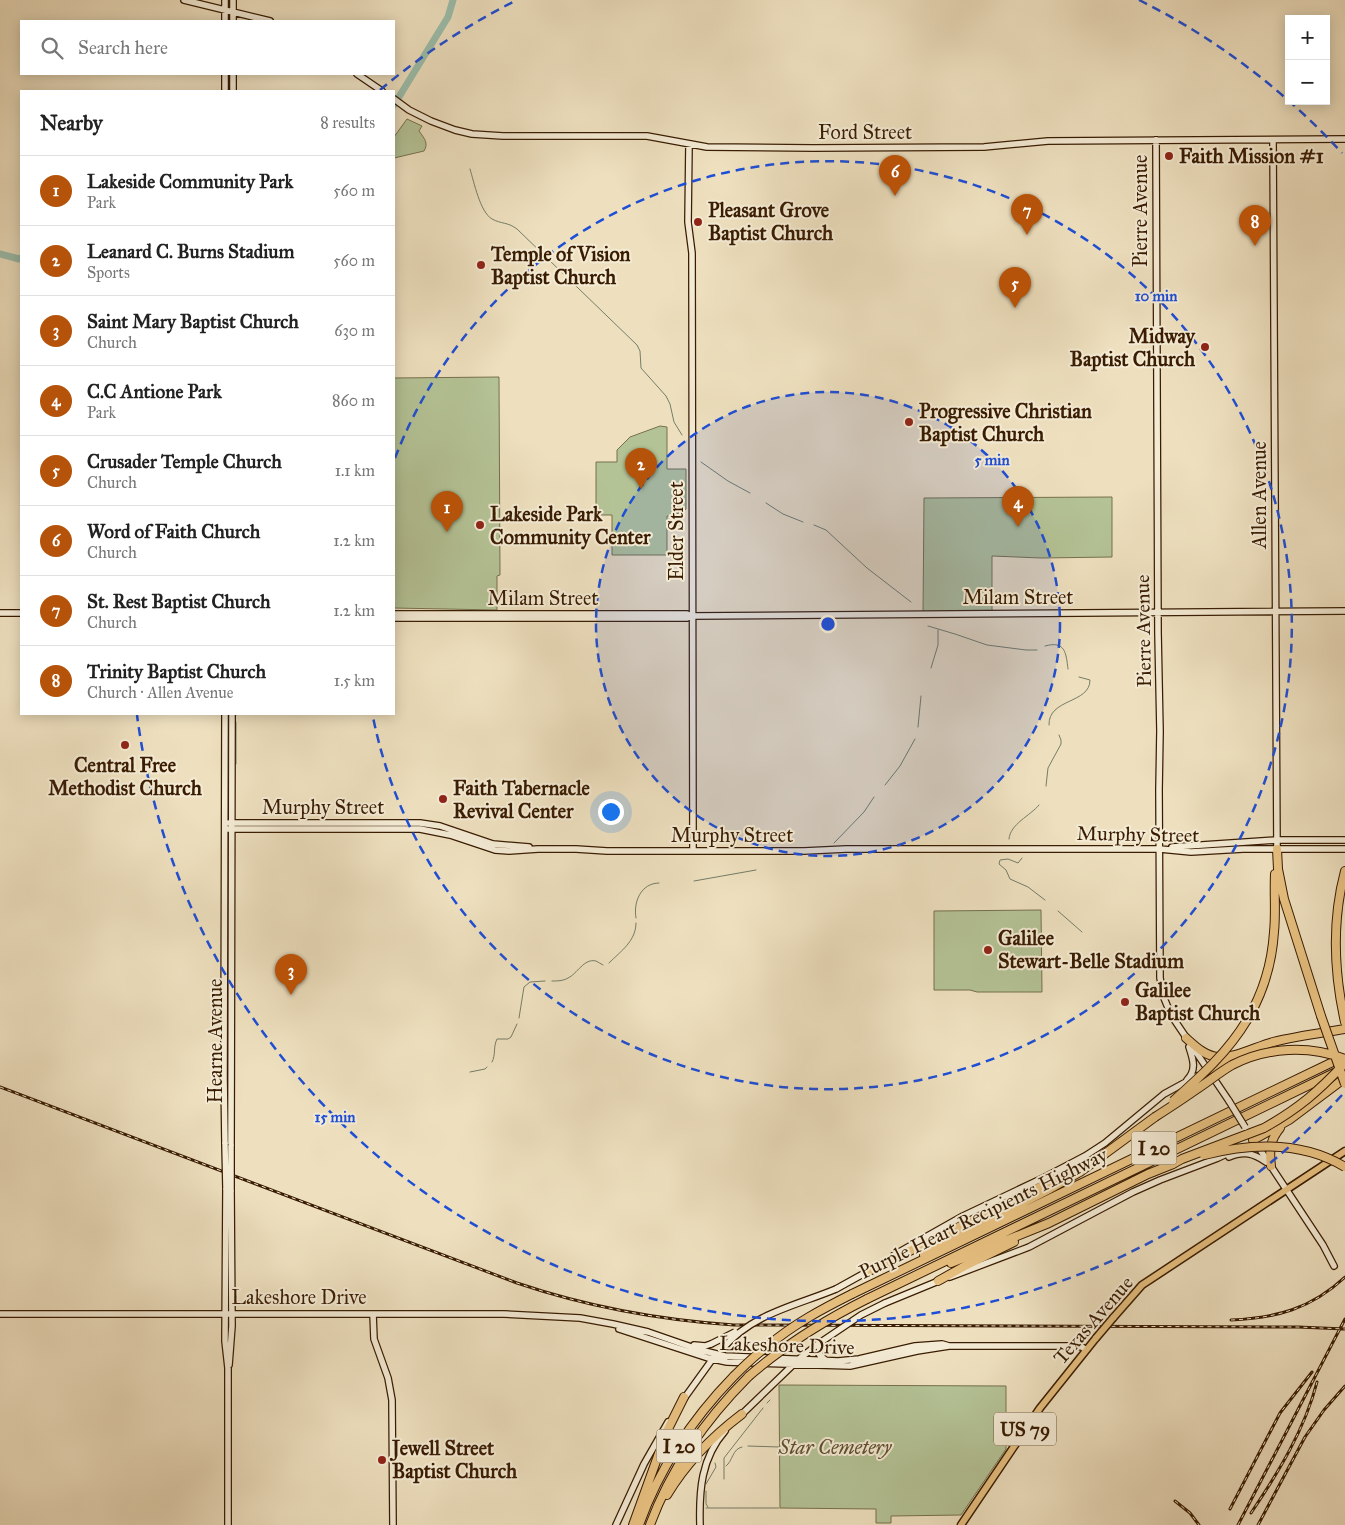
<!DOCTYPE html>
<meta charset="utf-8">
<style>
body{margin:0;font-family:"IM FELL Great Primer",serif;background:#f6f6f6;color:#222}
.controls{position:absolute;right:15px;top:15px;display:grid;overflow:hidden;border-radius:0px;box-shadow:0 2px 12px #0003}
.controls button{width:45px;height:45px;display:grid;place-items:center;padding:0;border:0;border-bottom:1px solid #e0e0e0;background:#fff;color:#222;font:25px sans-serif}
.you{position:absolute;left:610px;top:811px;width:18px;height:18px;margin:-12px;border:4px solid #fff;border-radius:50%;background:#1a73e8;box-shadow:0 0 0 8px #1a73e833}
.badge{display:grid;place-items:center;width:32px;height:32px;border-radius:50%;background:#b45309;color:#fff;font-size:16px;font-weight:700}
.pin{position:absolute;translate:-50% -41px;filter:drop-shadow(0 1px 2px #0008)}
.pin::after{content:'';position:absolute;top:26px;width:18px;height:15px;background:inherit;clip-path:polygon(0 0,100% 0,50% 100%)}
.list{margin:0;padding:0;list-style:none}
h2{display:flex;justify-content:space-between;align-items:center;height:65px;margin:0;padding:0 20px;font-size:21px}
h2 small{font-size:16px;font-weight:400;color:#767676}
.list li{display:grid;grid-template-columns:32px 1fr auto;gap:15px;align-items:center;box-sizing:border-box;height:70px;padding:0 20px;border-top:1px solid #e0e0e0}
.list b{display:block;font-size:19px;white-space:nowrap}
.list p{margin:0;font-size:16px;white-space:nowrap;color:#767676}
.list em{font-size:16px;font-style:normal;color:#767676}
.icon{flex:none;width:28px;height:28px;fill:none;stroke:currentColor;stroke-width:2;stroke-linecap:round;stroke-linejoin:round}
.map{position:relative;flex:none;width:1345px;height:1525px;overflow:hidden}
.search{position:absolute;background:#fff;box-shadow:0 2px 12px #0003;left:20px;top:20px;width:375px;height:55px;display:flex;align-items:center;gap:12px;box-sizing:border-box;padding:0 18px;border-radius:0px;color:#767676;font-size:19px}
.panel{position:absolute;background:#fff;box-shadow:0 2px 12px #0003;left:20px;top:90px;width:375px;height:625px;border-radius:0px}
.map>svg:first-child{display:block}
.green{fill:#b4c396;stroke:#76704c}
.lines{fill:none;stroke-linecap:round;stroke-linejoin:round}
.stream{stroke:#747d68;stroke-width:1}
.river{stroke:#9bbeac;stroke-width:7}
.secondary-casing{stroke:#391c02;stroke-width:8}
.primary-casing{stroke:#391c02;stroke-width:9}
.highway-casing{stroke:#391c02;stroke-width:10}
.secondary{stroke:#f4ebd5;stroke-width:5.5}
.primary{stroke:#e7c080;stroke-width:6}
.highway{stroke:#e7c080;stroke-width:8}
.rail-casing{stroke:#391c02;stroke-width:3}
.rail{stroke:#f4ebd5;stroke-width:1;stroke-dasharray:4;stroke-linecap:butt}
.secondary-bridge-casing{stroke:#391c02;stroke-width:8;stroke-linecap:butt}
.primary-bridge-casing{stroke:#391c02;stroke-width:9;stroke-linecap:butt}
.highway-bridge-casing{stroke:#391c02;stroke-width:10;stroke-linecap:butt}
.secondary-bridge{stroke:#f4ebd5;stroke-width:5.5}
.primary-bridge{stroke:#e7c080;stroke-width:6}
.highway-bridge{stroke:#e7c080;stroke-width:8}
.ring{fill:none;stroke:#1d4ed8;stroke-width:2.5;stroke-dasharray:9 6}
.poi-dot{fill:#8f2418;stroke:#f4ebd5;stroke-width:2}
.labels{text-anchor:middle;stroke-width:4;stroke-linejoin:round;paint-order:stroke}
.shield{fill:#f4ebd5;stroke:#715a41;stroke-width:1}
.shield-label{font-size:19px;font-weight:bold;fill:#391c02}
.street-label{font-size:20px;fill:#391c02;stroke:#f4ebd5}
.poi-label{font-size:20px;font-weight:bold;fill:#391c02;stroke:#f4ebd5;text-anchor:start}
.park-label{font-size:20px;font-style:italic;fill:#5e4e2e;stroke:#f4ebd5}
.centre{fill:#1d4ed8;stroke:#f4ebd5;stroke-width:2.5}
.ring-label{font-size:15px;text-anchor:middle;font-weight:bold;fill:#1d4ed8;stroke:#f4ebd5;stroke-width:4;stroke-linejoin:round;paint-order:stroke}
</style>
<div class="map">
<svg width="1345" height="1525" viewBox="0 0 1345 1525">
<rect width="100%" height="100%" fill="#eee0bf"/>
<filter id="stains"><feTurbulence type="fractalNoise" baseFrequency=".004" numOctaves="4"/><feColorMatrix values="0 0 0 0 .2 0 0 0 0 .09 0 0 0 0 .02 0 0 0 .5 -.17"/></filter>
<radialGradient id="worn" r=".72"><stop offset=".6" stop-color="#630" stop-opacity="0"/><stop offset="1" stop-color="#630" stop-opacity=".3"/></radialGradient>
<path class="green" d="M407,119L422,126L419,131C424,138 429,143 424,151L394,158V137Z
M499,377L500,575L497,576V610L394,608V378Z
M660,426L667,427V469H686V509L673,516H667V555H612V515H596V462H617V450L630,437Z
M1112,497V557L1041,558L992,556V614H923L924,498Z
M1041,910L1042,992H977L970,990H934V911Z
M779,1385L1006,1386V1449L961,1515L891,1516V1523H876V1509L780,1508Z"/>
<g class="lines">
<path class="stream" d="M470,169C474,182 480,212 492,219C501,224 508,222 517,229L637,345L640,351L641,368L666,396L670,404L674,422L682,435
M701,462L728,481L750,493
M766,503L783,514L803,522
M814,525L826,530L867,568L911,602
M928,626L955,634L987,645L1026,650H1037
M1045,646C1066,640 1066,654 1068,669
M931,668L938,645V630
M236,714V715
M1049,725C1048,698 1090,704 1090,680L1079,677
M918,727L921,696
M236,764V722
M885,785L900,766L915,739
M1046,786L1048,768L1061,744V740L1059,735
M1009,839C1010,824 1030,816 1039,805
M834,843L864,812L874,797
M1022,858L1018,863L1008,859L1000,860L999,864L1006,870L1010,879L1028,887L1045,900
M694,881L756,870
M1058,911L1082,932
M636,918C633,902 641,883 659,883
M609,963C621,951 636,941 636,923
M552,981C557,981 563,981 568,978C577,974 584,958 596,961C598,962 601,964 603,965
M519,1018L524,987L530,982L545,981
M492,1062C496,1055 493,1047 497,1039H508L511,1037L517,1024
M470,1072L485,1069L487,1067
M767,1403L770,1400
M748,1446L779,1447
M726,1466C733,1461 732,1449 742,1447
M724,1479V1458L763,1408
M706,1484L716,1467L715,1463
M706,1491V1504L708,1507
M706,1508H779"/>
<path class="river" d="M394,105L448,17L453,0
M0,254L19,259L21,258"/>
<defs>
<path id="secondary" d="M184,0L270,21
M233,0V21
M225,21V0
M225,74V91
M357,74L382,91
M233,91V74
M394,99L409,110L431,121L455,130L472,134L503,136H647L707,147L813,148L984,147L1048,141L1345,139
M1156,140L1158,633L1160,731L1159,790L1160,978L1164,998L1171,1015L1229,1101
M1273,140L1277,849
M689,144L688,222L692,253L693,851
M0,613H21
M394,614H687L692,616
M394,618H687L692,616L1345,611
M225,714L224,1077L225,1144
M229,823H420L440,826L493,844L529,847
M225,829H420L450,835L495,850L509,851L538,849H576L607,851H804L846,849H1160L1191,852L1243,849H1345
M1172,847L1276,840H1345
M1187,1080C1197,1070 1193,1059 1189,1047
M1257,1145L1323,1245L1334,1266
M231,1146L232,714
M1229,1157C1244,1151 1253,1153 1266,1162
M226,1188L225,1341L228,1368V1525
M894,1255L963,1216L1045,1177L1085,1156L1105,1143L1164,1094L1197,1076
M950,1277L1029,1247L1133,1192L1160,1180L1218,1158L1233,1151
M836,1289L872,1269
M885,1303L941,1280
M0,1314H504L580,1318L613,1324L648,1332L700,1350L725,1356L838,1361L859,1359L915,1346L942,1344L949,1346H1077L1082,1347L1086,1350
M373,1314L374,1339L388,1378L392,1400L393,1525
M619,1329L708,1358L727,1362L850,1366L917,1351L949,1346
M821,1342L819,1354L825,1360
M694,1345L705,1346L711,1344
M229,1365L232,1326L231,1190
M683,1400L714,1357
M740,1416L799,1359L821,1342
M616,1525L644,1464L668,1422
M700,1525C699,1491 701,1458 725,1431"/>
<path id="primary" d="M1113,1318L1142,1285L1345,1151
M961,1525L1040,1408L1096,1338"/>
<path id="highway" d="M1277,849L1278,869L1284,899L1321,1016
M1345,871C1332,920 1334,973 1345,1022
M1247,1020C1263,993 1272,963 1274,932C1276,913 1274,894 1275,874
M1186,1038C1195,1046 1205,1056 1218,1057C1234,1059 1257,1046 1273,1042C1297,1036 1321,1033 1345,1029
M1208,1071L1231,1058
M1253,1140L1289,1120L1345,1078
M1271,1166C1269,1150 1270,1140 1280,1128
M924,1255L971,1229L1046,1191L1080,1172L1155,1117
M951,1263L1049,1223L1148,1174L1173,1164
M869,1271L1060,1177
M938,1281L965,1266L1014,1242
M852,1294L1341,1058
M867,1299L1334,1073
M667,1495C686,1463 713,1436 742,1414
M633,1525L667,1431L684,1397
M639,1525C659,1469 693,1418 734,1376
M650,1525C671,1468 706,1419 749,1376"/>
</defs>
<use href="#secondary" class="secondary-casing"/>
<use href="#primary" class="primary-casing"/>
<use href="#highway" class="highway-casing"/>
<use href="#secondary" class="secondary"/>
<use href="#primary" class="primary"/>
<use href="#highway" class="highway"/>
<defs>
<path id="rail" d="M0,1087L517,1283C588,1307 660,1320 734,1325L1298,1327L1345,1329
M1231,1320C1276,1318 1311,1309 1345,1277
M1175,1501L1190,1513L1199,1525
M1230,1509L1280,1413L1312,1372
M1251,1513C1278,1473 1305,1429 1317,1382
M1238,1525L1345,1319
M1258,1525L1305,1437L1324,1410L1345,1386"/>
</defs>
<use href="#rail" class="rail-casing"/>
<use href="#rail" class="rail"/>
<defs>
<path id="secondary-bridge" d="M1229,1101L1245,1127
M225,1144L226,1188
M231,1146V1190
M821,1342L861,1315L885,1303
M711,1344L735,1332
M723,1348C754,1313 795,1306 836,1289"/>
<path id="primary-bridge" d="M1096,1338L1113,1318"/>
<path id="highway-bridge" d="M1321,1016L1345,1084
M1173,1101C1201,1076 1228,1052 1247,1020
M1155,1117C1169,1108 1183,1099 1197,1089C1209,1081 1220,1072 1232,1065C1267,1047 1309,1045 1345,1059
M1204,1155C1251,1143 1302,1141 1345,1167
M1173,1164L1182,1159L1264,1128C1298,1109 1319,1091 1345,1063
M734,1376C745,1365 756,1354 769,1345C794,1324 822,1309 852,1294
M749,1376C786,1344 823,1321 867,1299"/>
</defs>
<use href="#secondary-bridge" class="secondary-bridge-casing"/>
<use href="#primary-bridge" class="primary-bridge-casing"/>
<use href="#highway-bridge" class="highway-bridge-casing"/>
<use href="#secondary-bridge" class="secondary-bridge"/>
<use href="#primary-bridge" class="primary-bridge"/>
<use href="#highway-bridge" class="highway-bridge"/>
</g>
<circle cx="828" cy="624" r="232" fill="#1d4ed8" fill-opacity=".12"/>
<g class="ring">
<circle cx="828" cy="624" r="232"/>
<path d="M395 458A464 464 0 1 1 373 717"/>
<path d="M1342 1095A697 697 0 0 1 137 715M380 90A697 697 0 0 1 517 0M1139 0A697 697 0 0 1 1342 153"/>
</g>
<g class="poi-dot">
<circle cx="1169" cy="156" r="5"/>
<circle cx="698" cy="222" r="5"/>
<circle cx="481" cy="265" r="5"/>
<circle cx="1205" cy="347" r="5"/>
<circle cx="909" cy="422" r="5"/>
<circle cx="480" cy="525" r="5"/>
<circle cx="125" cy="745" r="5"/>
<circle cx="443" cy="799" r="5"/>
<circle cx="988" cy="950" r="5"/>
<circle cx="1125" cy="1002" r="5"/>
<circle cx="382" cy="1460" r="5"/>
</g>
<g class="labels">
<g class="shield">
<rect x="1131.5" y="1131.5" width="45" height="33" rx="4"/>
<rect x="994" y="1412.5" width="62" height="33" rx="4"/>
<rect x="656.5" y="1429.5" width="45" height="33" rx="4"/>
</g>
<g class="shield-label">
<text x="1154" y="1155">I 20</text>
<text x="1025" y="1436">US 79</text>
<text x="679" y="1453">I 20</text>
</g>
<g class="street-label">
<text x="865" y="139">Ford Street</text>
<text transform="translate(1140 211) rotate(-90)" y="7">Pierre Avenue</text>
<text transform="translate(1259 495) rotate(-90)" y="7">Allen Avenue</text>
<text transform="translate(676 531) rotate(-90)" y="7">Elder Street</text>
<text x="1018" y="604">Milam Street</text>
<text x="543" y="605">Milam Street</text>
<text transform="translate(1143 631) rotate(-91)" y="7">Pierre Avenue</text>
<text x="323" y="814">Murphy Street</text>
<text transform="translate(1138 834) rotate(1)" y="7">Murphy Street</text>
<text x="732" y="842">Murphy Street</text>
<text transform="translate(215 1041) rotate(-90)" y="7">Hearne Avenue</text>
<text transform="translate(983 1213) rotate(-26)" y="7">Purple Heart Recipients Highway</text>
<text x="299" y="1304">Lakeshore Drive</text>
<text transform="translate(1093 1320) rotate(-49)" y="7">Texas Avenue</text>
<text transform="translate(787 1345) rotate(2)" y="7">Lakeshore Drive</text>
</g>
<g class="poi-label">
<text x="1179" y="163">Faith Mission #1</text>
<text x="708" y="217">Pleasant Grove<tspan x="708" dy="23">Baptist Church</tspan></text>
<text x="491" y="261">Temple of Vision<tspan x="491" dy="23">Baptist Church</tspan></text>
<text x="1195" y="343" text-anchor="end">Midway<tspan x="1195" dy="23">Baptist Church</tspan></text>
<text x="919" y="418">Progressive Christian<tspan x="919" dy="23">Baptist Church</tspan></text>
<text x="490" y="521">Lakeside Park<tspan x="490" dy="23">Community Center</tspan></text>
<text x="125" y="772" text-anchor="middle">Central Free<tspan x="125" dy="23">Methodist Church</tspan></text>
<text x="453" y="795">Faith Tabernacle<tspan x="453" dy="23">Revival Center</tspan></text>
<text x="998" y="945">Galilee<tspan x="998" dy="23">Stewart-Belle Stadium</tspan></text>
<text x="1135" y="997">Galilee<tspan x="1135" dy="23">Baptist Church</tspan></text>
<text x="392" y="1455">Jewell Street<tspan x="392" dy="23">Baptist Church</tspan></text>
</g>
<g class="park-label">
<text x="835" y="1454">Star Cemetery</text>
</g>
</g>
<circle cx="828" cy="624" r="8" class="centre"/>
<g class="ring-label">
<text x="1156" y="301">10 min</text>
<text x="992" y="465">5 min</text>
<text x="335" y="1122">15 min</text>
</g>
<rect width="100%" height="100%" filter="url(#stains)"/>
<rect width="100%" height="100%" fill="url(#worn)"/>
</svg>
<div class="controls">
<button>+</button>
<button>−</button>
</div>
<div class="you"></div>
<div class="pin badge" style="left:447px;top:532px">1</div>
<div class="pin badge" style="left:641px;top:489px">2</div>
<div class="pin badge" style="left:291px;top:995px">3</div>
<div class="pin badge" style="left:1018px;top:527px">4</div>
<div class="pin badge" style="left:1015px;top:308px">5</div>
<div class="pin badge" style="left:895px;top:196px">6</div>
<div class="pin badge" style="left:1027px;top:235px">7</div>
<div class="pin badge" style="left:1255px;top:246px">8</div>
<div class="search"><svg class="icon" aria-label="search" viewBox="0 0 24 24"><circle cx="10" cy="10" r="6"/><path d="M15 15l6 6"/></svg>Search here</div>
<section class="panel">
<h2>Nearby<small>8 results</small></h2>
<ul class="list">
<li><span class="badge">1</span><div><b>Lakeside Community Park</b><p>Park</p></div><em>560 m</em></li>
<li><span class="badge">2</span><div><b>Leanard C. Burns Stadium</b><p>Sports</p></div><em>560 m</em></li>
<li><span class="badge">3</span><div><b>Saint Mary Baptist Church</b><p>Church</p></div><em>630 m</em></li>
<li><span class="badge">4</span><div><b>C.C Antione Park</b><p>Park</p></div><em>860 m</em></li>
<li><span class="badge">5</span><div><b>Crusader Temple Church</b><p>Church</p></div><em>1.1 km</em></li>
<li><span class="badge">6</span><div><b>Word of Faith Church</b><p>Church</p></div><em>1.2 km</em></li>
<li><span class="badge">7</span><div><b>St. Rest Baptist Church</b><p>Church</p></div><em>1.2 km</em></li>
<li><span class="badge">8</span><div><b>Trinity Baptist Church</b><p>Church · Allen Avenue</p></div><em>1.5 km</em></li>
</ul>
</section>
</div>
